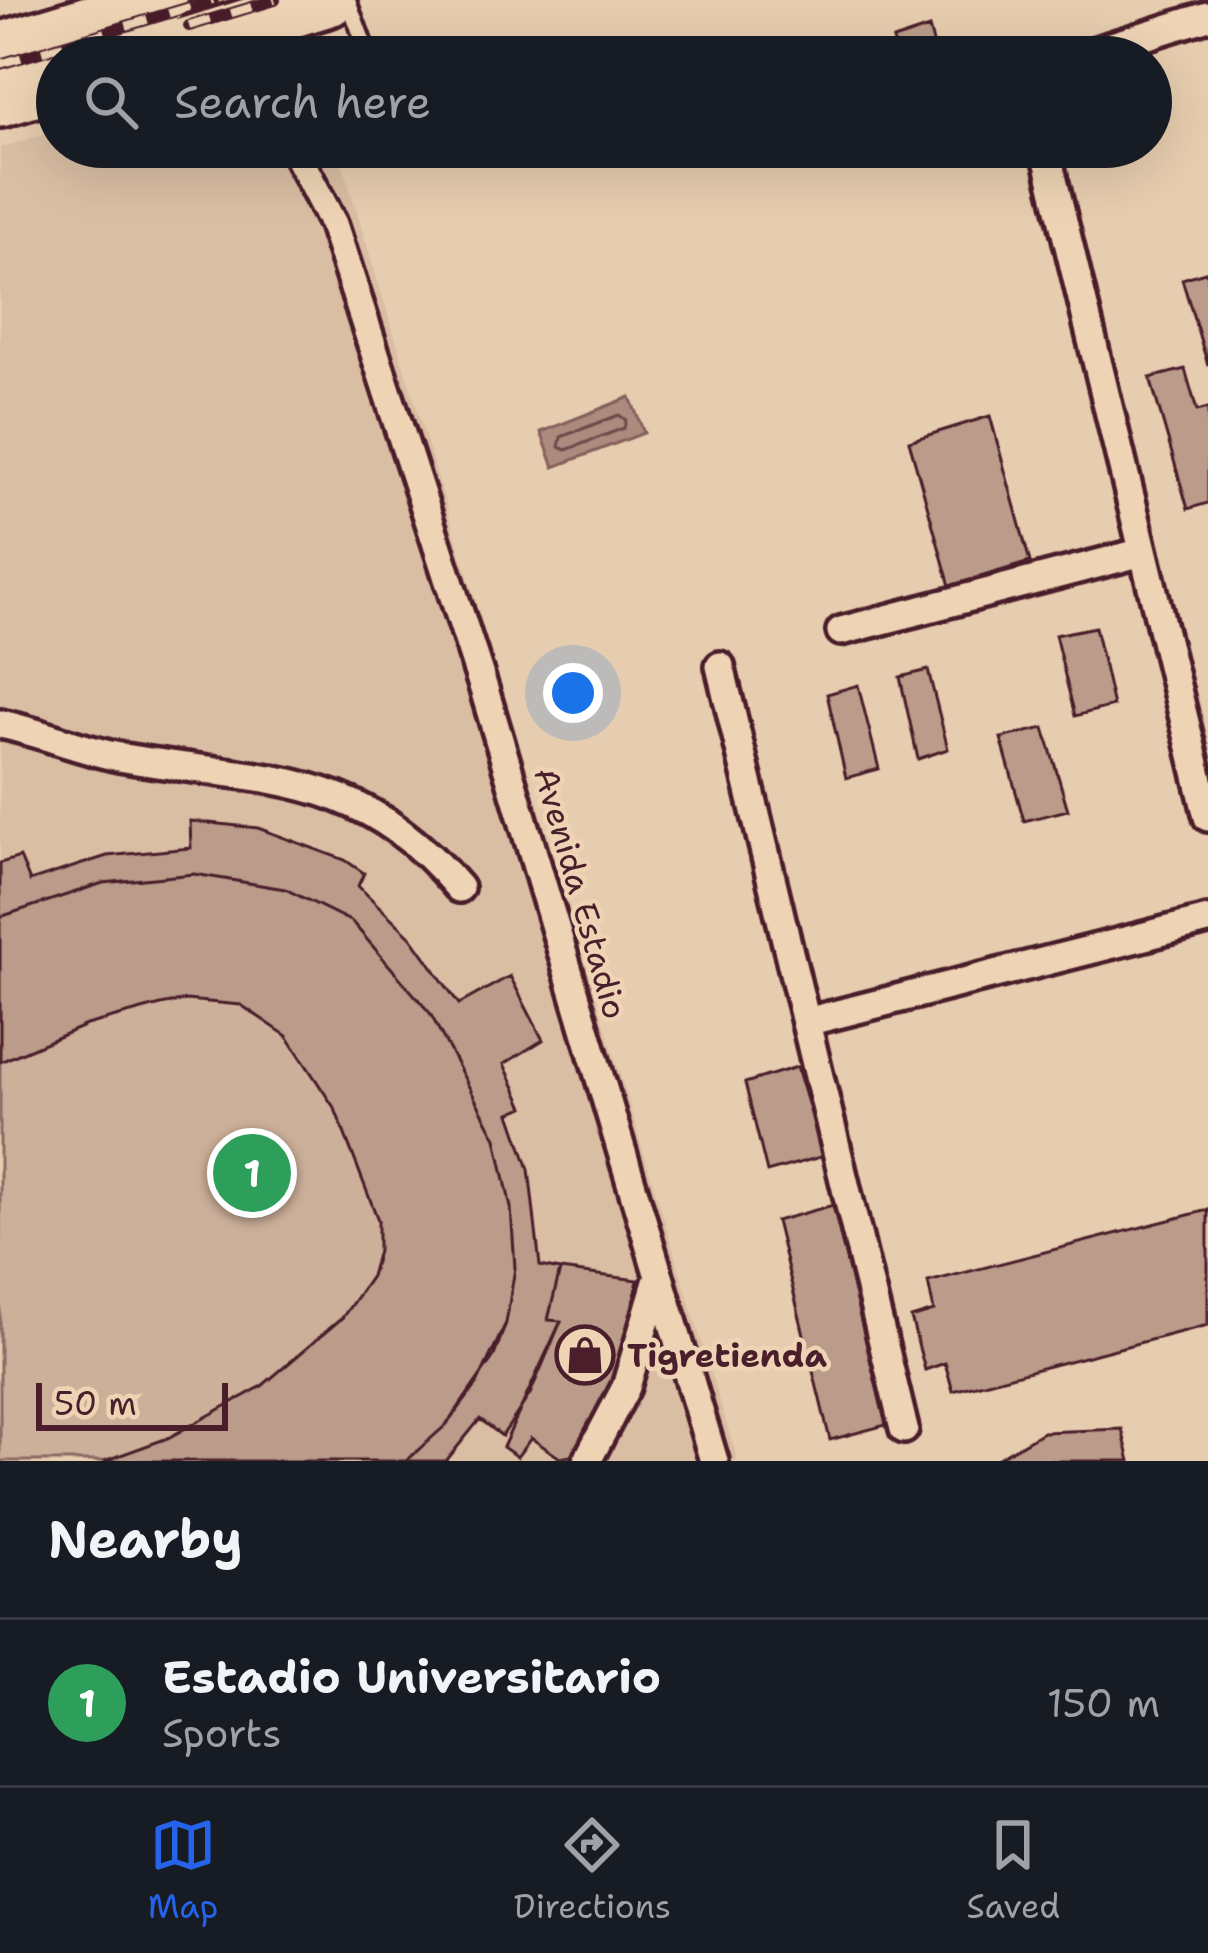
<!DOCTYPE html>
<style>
body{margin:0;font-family:"Shantell Sans",sans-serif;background:#242831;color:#f1f3f6}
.scale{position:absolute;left:36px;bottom:30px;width:192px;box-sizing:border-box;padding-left:12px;border:6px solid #4a1f2b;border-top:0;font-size:33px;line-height:42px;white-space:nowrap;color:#4a1f2b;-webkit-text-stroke:9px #eed4b5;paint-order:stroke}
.you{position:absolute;left:573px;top:693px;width:42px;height:42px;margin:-30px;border:9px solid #fff;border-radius:50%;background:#1a73e8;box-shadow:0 0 0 18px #1a73e833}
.badge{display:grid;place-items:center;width:78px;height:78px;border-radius:50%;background:#2563eb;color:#fff;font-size:39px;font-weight:700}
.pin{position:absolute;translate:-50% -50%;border:6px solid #fff;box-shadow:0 3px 12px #0006}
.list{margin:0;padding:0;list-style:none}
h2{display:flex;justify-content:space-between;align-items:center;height:156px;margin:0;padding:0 48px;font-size:51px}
h2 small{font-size:39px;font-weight:400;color:#9ea1a6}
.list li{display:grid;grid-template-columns:78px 1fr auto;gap:36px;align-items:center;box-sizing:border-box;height:168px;padding:0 48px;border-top:3px solid #363941}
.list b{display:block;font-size:45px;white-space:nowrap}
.list p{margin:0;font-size:39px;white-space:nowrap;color:#9ea1a6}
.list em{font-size:39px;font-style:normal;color:#9ea1a6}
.icon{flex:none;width:66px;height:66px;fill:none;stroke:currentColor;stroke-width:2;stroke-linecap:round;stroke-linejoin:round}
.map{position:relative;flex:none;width:1208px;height:1461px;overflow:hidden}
.search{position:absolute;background:#171b24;box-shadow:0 12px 48px #0002;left:36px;right:36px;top:36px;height:132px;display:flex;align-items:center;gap:30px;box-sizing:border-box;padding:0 42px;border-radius:66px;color:#9ea1a6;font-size:45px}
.sheet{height:324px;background:#171b24}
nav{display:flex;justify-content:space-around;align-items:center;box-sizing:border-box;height:168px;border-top:3px solid #363941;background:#171b24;font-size:33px;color:#9ea1a6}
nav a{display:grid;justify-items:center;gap:6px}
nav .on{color:#2563eb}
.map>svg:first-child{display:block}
.built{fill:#dabea4}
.green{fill:#cdb09a;stroke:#8c6862;stroke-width:3}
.water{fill:#ac8a7d;stroke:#855f5c;stroke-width:3}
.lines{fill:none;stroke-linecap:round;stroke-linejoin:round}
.shore{stroke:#714a4c;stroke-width:3}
.building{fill:#bb9c8a;stroke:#4a1f2b;stroke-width:3}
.lane-casing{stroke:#4a1f2b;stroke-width:22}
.street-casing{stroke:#4a1f2b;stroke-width:36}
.highway-casing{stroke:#4a1f2b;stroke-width:60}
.lane{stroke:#eed4b5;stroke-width:14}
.street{stroke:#eed4b5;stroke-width:27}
.highway{stroke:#eed4b5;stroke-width:51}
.rail-casing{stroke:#4a1f2b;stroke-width:12}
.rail{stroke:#eed4b5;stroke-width:8;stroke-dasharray:22;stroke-linecap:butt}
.labels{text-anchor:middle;stroke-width:9;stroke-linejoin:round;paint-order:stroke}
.street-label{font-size:33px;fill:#4a1f2b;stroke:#eed4b5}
.poi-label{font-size:33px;font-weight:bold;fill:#4a1f2b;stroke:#eed4b5;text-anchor:start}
</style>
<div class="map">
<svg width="1208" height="1461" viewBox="0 0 1208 1461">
<rect width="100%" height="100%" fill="#e7cdaf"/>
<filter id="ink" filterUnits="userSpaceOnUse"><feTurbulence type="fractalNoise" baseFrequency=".00833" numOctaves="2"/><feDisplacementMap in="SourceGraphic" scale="24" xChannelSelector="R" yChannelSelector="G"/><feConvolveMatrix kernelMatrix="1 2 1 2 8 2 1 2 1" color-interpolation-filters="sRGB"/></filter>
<g filter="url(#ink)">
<path class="built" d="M57,130V147H337L738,1461H0V148Z"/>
<path class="green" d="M317,900L506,1323C485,1381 447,1417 406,1461H0V917Z"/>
<path class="water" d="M630,397L644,433L554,467L541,432Z"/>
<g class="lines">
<path class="shore" d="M619,415L626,420L624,428L566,450L559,447L561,437Z"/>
</g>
<path class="building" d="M929,28L937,57H898L893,40Z
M559,33L568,57H487Z
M1208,271V365L1182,279Z
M1185,369L1197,411L1208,408V503L1188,509L1150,378Z
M990,416L1030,562L950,586L909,441Z
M1095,627L1113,706L1075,716L1055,635Z
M928,670L948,749L918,759L900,677Z
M858,685L879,769L846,778L827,694Z
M1044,728L1068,810L1024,821L1001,738Z
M190,821L258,828L345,860L364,873L358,886L411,937L459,1004L510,976L543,1040L504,1064L524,1107L510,1113L529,1169L540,1266L560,1270L548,1320L561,1321L530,1394L502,1436L480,1419L446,1461H406L447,1424L494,1356L506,1323L515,1268L511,1208L496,1138L430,1013L352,922L285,889L194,874L103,883L0,917V863L20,857L30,881L107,856L191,848Z
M194,874L285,889L352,922L430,1013L496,1138L511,1208L515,1268L506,1323L476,1386L447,1424L406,1461H104L168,1438L262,1386L342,1318L371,1276L378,1251V1220L335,1109L287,1036L241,1005L186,1000L161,1005L86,1025L0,1062V917L103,883Z
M797,1067L824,1156L767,1172L745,1083Z
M833,1205L886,1425L830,1440L776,1221Z
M1208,1210V1325L953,1391L945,1363L925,1370L911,1318L934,1311L928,1282Z
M560,1270L638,1280L628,1329L612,1382L571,1456L560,1458L531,1438L517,1457L503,1447L561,1321L548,1320Z
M1122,1429L1130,1461H993L1043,1432Z"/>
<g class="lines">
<defs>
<path id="lane" d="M348,0L369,57"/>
<path id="street" d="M268,19L279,57
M1077,57L1208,16
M293,147L333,224L484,689L714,1461
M1045,147L1208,817
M841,631L1143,552
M720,666L904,1429
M0,724C42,732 82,751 125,758C263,782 358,768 459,888
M806,1022L1208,920
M587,1461L626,1387L657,1282"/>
<path id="highway" d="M0,49L161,0
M144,57L329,0
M0,101L57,84"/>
</defs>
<use href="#lane" class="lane-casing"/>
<use href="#street" class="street-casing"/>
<use href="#highway" class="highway-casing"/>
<use href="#lane" class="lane"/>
<use href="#street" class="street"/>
<use href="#highway" class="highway"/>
<defs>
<path id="rail" d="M189,26L275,0
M0,64L213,0"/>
</defs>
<use href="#rail" class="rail-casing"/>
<use href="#rail" class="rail"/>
</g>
</g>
<defs>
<symbol id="shop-ring" viewBox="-11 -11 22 22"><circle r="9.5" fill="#eed4b5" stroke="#4a1f2b" stroke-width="1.5"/><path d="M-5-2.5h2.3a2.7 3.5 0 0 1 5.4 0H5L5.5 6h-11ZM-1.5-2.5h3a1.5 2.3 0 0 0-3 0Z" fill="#4a1f2b"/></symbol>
</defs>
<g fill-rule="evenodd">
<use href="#shop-ring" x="552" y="1322" width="66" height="66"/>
</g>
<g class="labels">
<g class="street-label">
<text transform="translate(581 893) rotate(74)" y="12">Avenida Estadio</text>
</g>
<g class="poi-label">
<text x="627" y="1367">Tigretienda</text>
</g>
</g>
</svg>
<div class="scale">50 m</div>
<div class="you"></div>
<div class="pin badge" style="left:252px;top:1173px;background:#2e9e5b">1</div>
<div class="search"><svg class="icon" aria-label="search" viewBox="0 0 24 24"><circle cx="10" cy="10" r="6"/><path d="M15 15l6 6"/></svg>Search here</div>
</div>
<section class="sheet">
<h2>Nearby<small></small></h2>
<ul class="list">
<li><span class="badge" style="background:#2e9e5b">1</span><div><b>Estadio Universitario</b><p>Sports</p></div><em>150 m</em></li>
</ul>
</section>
<nav>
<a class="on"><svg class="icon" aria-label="map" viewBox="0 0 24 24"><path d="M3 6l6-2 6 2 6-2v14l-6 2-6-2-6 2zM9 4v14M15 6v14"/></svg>Map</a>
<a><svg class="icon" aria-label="directions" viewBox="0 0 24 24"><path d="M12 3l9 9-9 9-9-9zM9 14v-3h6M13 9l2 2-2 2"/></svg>Directions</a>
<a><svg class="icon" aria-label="saved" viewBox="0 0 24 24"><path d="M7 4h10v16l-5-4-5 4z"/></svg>Saved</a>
</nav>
